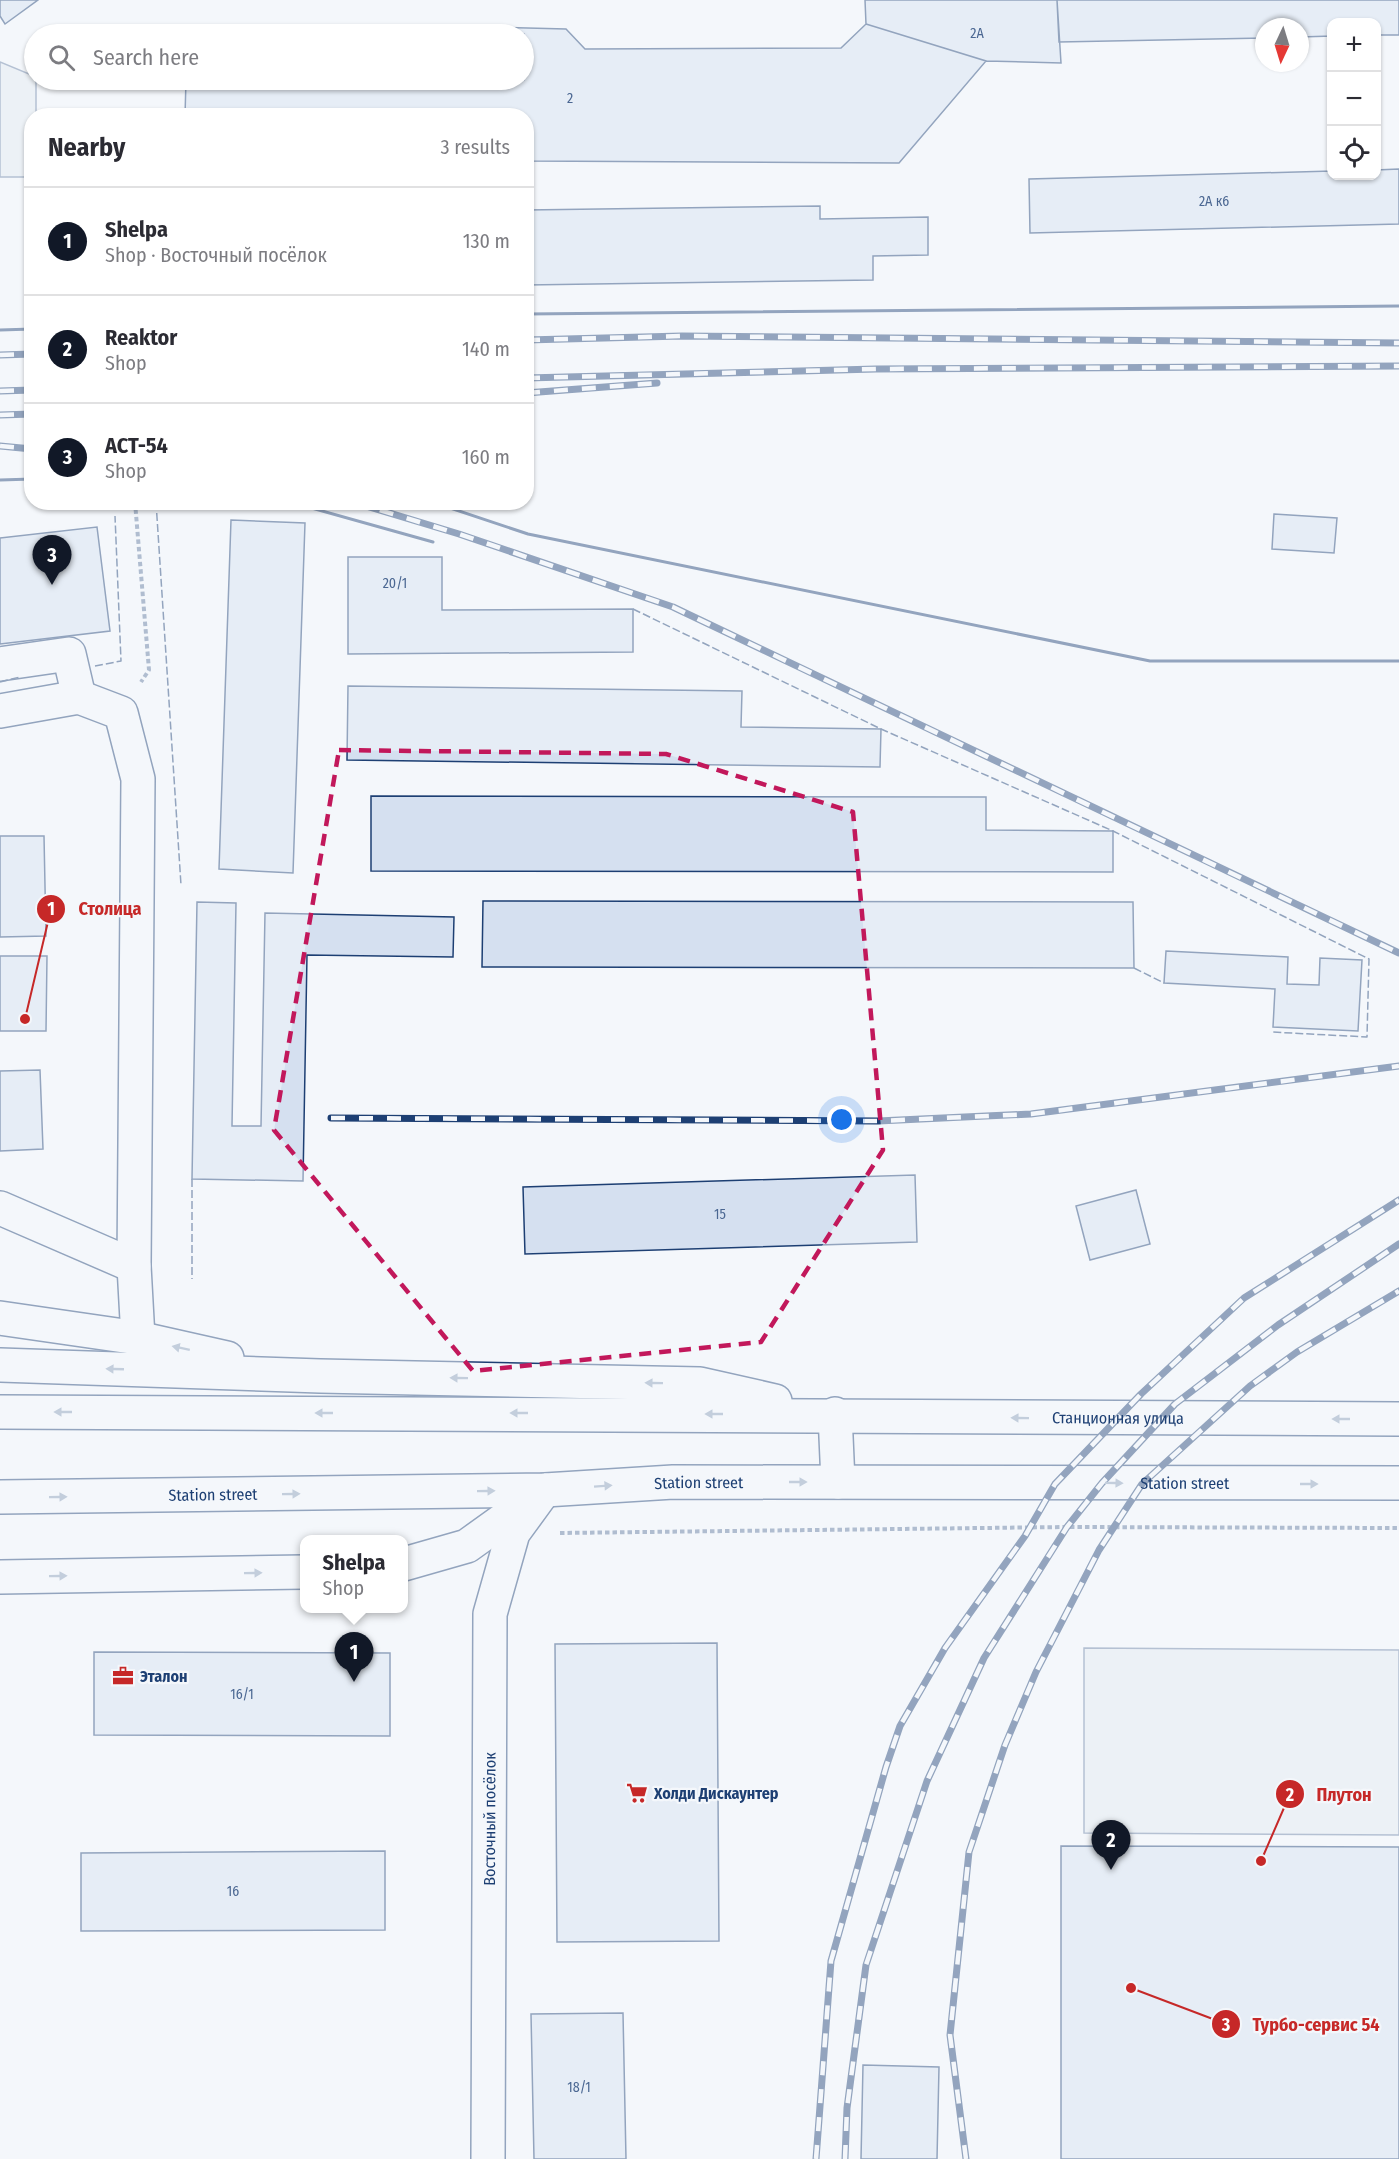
<!DOCTYPE html>
<meta charset="utf-8">
<style>
body{margin:0;font-family:"Fira Sans Condensed",sans-serif;background:#f7f7f7;color:#2b2b33}
.controls{position:absolute;right:18px;top:18px;display:grid;overflow:hidden;border-radius:12px;box-shadow:0 2px 4px #0004}
.controls button{width:54px;height:54px;display:grid;place-items:center;padding:0;border:0;border-bottom:2px solid #e1e1e2;background:#fff;color:#2b2b33;font:30px sans-serif}
.compass{position:absolute;left:1255px;top:18px;width:54px;height:54px;border-radius:50%;background:#fff;box-shadow:0 2px 4px #0004;rotate:184deg}
.you{position:absolute;left:842px;top:1120px;width:21px;height:21px;margin:-15px;border:4px solid #fff;border-radius:50%;background:#1a73e8;box-shadow:0 0 0 9px #1a73e833}
.badge{display:grid;place-items:center;width:39px;height:39px;border-radius:50%;background:#111827;color:#fff;font-size:20px;font-weight:700}
.pin{position:absolute;translate:-50% -50px;filter:drop-shadow(0 2px 3px #0008)}
.pin::after{content:'';position:absolute;top:32px;width:21px;height:18px;background:inherit;clip-path:polygon(0 0,100% 0,50% 100%)}
.popup{position:absolute;left:300px;top:1535px;width:108px;height:78px;box-sizing:border-box;display:grid;place-content:center;border-radius:12px;background:#fff;filter:drop-shadow(0 2px 4px #0005);font-size:20px;white-space:nowrap;color:#7c7c81}
.popup b{font-size:22px;color:#2b2b33}
.popup::after{content:'';position:absolute;left:50%;top:100%;margin-left:-12px;border:12px solid transparent;border-top-color:#fff}
.list{margin:0;padding:0;list-style:none}
h2{display:flex;justify-content:space-between;align-items:center;height:78px;margin:0;padding:0 24px;font-size:26px}
h2 small{font-size:20px;font-weight:400;color:#7c7c81}
.list li{display:grid;grid-template-columns:39px 1fr auto;gap:18px;align-items:center;box-sizing:border-box;height:108px;padding:0 24px;border-top:2px solid #e1e1e2}
.list b{display:block;font-size:22px;white-space:nowrap}
.list p{margin:0;font-size:20px;white-space:nowrap;color:#7c7c81}
.list em{font-size:20px;font-style:normal;color:#7c7c81}
.icon{flex:none;width:33px;height:33px;fill:none;stroke:currentColor;stroke-width:2;stroke-linecap:round;stroke-linejoin:round}
.map{position:relative;flex:none;width:1399px;height:2159px;overflow:hidden}
.search{position:absolute;background:#fff;box-shadow:0 2px 4px #0004;left:24px;top:24px;width:510px;height:66px;display:flex;align-items:center;gap:15px;box-sizing:border-box;padding:0 21px;border-radius:33px;color:#7c7c81;font-size:22px}
.panel{position:absolute;background:#fff;box-shadow:0 2px 4px #0004;left:24px;top:108px;width:510px;height:402px;border-radius:24px}
.map>svg:first-child{display:block}
.parking{fill:#e3e8f0;stroke:#687fa3;stroke-width:1.5}
.building{fill:#d5e0f0;stroke:#1d3f73;stroke-width:1.5}
.lines{fill:none;stroke-linecap:round;stroke-linejoin:round}
.minor-casing{stroke:#1d3f73;stroke-width:36}
.major-casing{stroke:#1d3f73;stroke-width:36}
.path{stroke:#5e769c;stroke-width:4;stroke-dasharray:4.5 3;stroke-linecap:butt}
.minor{stroke:#f4f7fb;stroke-width:33}
.major{stroke:#f4f7fb;stroke-width:33}
.rail-casing{stroke:#1d3f73;stroke-width:7}
.rail{stroke:#f4f7fb;stroke-width:4.5;stroke-dasharray:14;stroke-linecap:butt}
.fence{stroke:#1d3f73;stroke-width:1.5;stroke-dasharray:8 3;stroke-linecap:butt}
.wall{stroke:#1d3f73;stroke-width:3}
.oneway{fill:#889bb7}
.marked{fill:none;stroke:#c2185b;stroke-width:4.5;stroke-dasharray:12 8;stroke-linejoin:round}
.labels{text-anchor:middle;stroke-width:4.5;stroke-linejoin:round;paint-order:stroke}
.number-label{font-size:14px;fill:#4b6792}
.street-label{font-size:16px;fill:#1d3f73;stroke:#f4f7fb}
.poi-label{font-size:16px;font-weight:bold;fill:#1d3f73;stroke:#f4f7fb;text-anchor:start}
.leader{fill:none;stroke:#c62828;stroke-width:2}
.callout-dot{fill:#c62828;stroke:#f4f7fb;stroke-width:2}
.mark-label{font-size:18px;text-anchor:middle;font-weight:bold;fill:#fff}
.callout-label{font-size:18px;text-anchor:middle;font-weight:bold;fill:#c62828;stroke:#f4f7fb;stroke-width:4.5;stroke-linejoin:round;paint-order:stroke}
</style>
<div class="map">
<svg width="1399" height="2159" viewBox="0 0 1399 2159">
<rect width="100%" height="100%" fill="#f4f7fb"/>
<path class="parking" d="M0,62L34,76L36,80V115L32,116L31,177H0Z
M1084,1648L1399,1650V1835L1084,1833Z"/>
<path class="building" d="M0,0H38L5,24L0,16Z
M865,0H1057L1061,63L986,61L866,24Z
M1057,0H1399V35H1376V22H1332V36L1300,37V27H1264V38L1059,42Z
M866,24L986,61L899,163L526,161V116H185L186,80H524V34H485L492,27L566,29L585,49L841,48Z
M277,29L283,34H187V31Z
M1399,169V224L1030,233L1029,179L1332,171V176H1376V170Z
M820,206V219L928,217V255L873,256V280L526,285V210Z
M1274,514L1337,518L1334,553L1272,549Z
M231,520L305,523L293,873L219,869Z
M97,527L110,631L0,644V538Z
M348,557H442V610L633,609V652L348,654Z
M348,686L742,691L741,727L881,729L880,767L347,760Z
M371,796L986,797V830L1113,831V872L371,871Z
M0,836H44L46,936L0,937Z
M483,901L1133,902L1134,968L482,967Z
M197,902L236,903L232,1126H261L265,913L454,917L453,957L307,955L303,1181L192,1179Z
M1166,951L1288,957L1287,984L1319,985L1320,958L1362,960L1358,1031L1273,1027L1275,989L1164,983Z
M0,956H47L46,1031H0Z
M40,1070L43,1149L0,1151V1071Z
M915,1175L917,1242L525,1254L523,1187Z
M1136,1190L1150,1244L1090,1260L1076,1206Z
M717,1643L719,1941L557,1942L555,1644Z
M94,1652L390,1653V1736L94,1735Z
M1061,1846L1399,1847V2159H1061Z
M385,1851V1930L81,1931V1853Z
M623,2013L626,2159H534L531,2014Z
M863,2065L939,2067L937,2159H861Z"/>
<g class="lines">
<defs>
<g id="minor">
<path d="M0,664L69,654L79,697"/>
<path d="M0,711L79,697L121,713L138,779L134,1266L138,1338"/>
<path d="M0,1208L134,1266"/>
<path id="s1" d="M488,2159L490,1614L513,1533L540,1496"/>
</g>
<g id="major">
<path d="M0,1318L138,1338L227,1358"/>
<path d="M0,1365L320,1376L700,1384L775,1401"/>
<path id="s2" d="M0,1412L1399,1419"/>
<path d="M835,1414L838,1482"/>
<path id="s3" d="M0,1497L545,1490L673,1482L1399,1483"/>
<path d="M404,1564L467,1546L545,1490"/>
<path d="M0,1577L304,1572"/>
</g>
</defs>
<use href="#minor" class="minor-casing"/>
<use href="#major" class="major-casing"/>
<path class="path" d="M135,502L149,670L141,682
M560,1533L1067,1527L1399,1528"/>
<use href="#minor" class="minor"/>
<use href="#major" class="major"/>
<defs>
<path id="rail" d="M526,340L682,336L1399,343
M0,355L32,354
M526,378L876,369L1399,366
M0,391L32,390
M526,393L657,383
M0,415L32,414
M0,446L32,449
M353,502L459,534L673,607L1399,953
M331,1118L878,1121L1031,1114L1399,1066
M816,2159L831,1961L886,1767L900,1726L945,1648L1025,1536L1055,1484L1141,1394L1244,1298L1399,1200
M845,2159L847,2108L866,1965L927,1781L984,1658L1067,1527L1102,1483L1175,1404L1278,1325L1399,1244
M966,2159L950,2035L969,1852L1005,1745L1036,1672L1099,1550L1142,1484L1250,1386L1297,1352L1399,1291"/>
</defs>
<use href="#rail" class="rail-casing"/>
<use href="#rail" class="rail"/>
<path class="fence" d="M156,502L181,885
M633,609L881,729L1113,831L1369,959L1367,1037L1272,1032
M95,666L121,661L115,516
M0,682L20,677
M1134,968L1164,983
M192,1179V1279"/>
<path class="wall" d="M526,314L1399,306
M0,330L32,329
M0,480L32,479
M290,502L433,542
M432,502L528,534L1150,661H1399"/>
</g>
<defs><path id="oneway-solid" d="M-6-.8H1V-3.2L6.5 0L1 3.2V.8H-6Z" transform="scale(1.5)"/></defs>
<g class="oneway">
<use href="#oneway-solid" transform="translate(181 1348) rotate(-168)"/>
<use href="#oneway-solid" transform="translate(115 1369) rotate(-178)"/>
<use href="#oneway-solid" transform="translate(459 1378) rotate(-179)"/>
<use href="#oneway-solid" transform="translate(654 1383) rotate(-179)"/>
<use href="#oneway-solid" transform="translate(63 1412) rotate(180)"/>
<use href="#oneway-solid" transform="translate(324 1413) rotate(-180)"/>
<use href="#oneway-solid" transform="translate(519 1413) rotate(-180)"/>
<use href="#oneway-solid" transform="translate(714 1414) rotate(-180)"/>
<use href="#oneway-solid" transform="translate(1020 1418) rotate(-179)"/>
<use href="#oneway-solid" transform="translate(1341 1419) rotate(180)"/>
<use href="#oneway-solid" transform="translate(798 1482)"/>
<use href="#oneway-solid" transform="translate(1114 1483) rotate(1)"/>
<use href="#oneway-solid" transform="translate(1309 1484)"/>
<use href="#oneway-solid" transform="translate(603 1486) rotate(-4)"/>
<use href="#oneway-solid" transform="translate(486 1491) rotate(-1)"/>
<use href="#oneway-solid" transform="translate(291 1494) rotate(-1)"/>
<use href="#oneway-solid" transform="translate(58 1497) rotate(-1)"/>
<use href="#oneway-solid" transform="translate(253 1573) rotate(-1)"/>
<use href="#oneway-solid" transform="translate(58 1576) rotate(-1)"/>
</g>
<path d="M0 0H1399V2159H0ZM339,750L666,754L853,812L883,1150L761,1342L473,1371L274,1130Z" fill="#f4f7fb" fill-opacity=".55" fill-rule="evenodd"/>
<path class="marked" d="M339,750L666,754L853,812L883,1150L761,1342L473,1371L274,1130Z"/>
<defs>
<symbol id="office-bare" viewBox="-9 -9 18 18"><path d="M-6-3h4V-5.5h4V-3h4V5H-6ZM-1-4.5V-3h2v-1.5ZM-6 0V1H6V0Z" fill="#c62828" stroke="#f4f7fb" stroke-width="2.5" paint-order="stroke"/></symbol>
<symbol id="supermarket-bare" viewBox="-9 -9 18 18"><path d="M-6-5.5h2.5l.6 2H6L4.5 2H-2.5L-4.4-4H-6ZM-1.5 3.2a1.3 1.3 0 1 0 .1 0ZM3 3.2a1.3 1.3 0 1 0 .1 0Z" fill="#c62828" stroke="#f4f7fb" stroke-width="2.5" paint-order="stroke"/></symbol>
</defs>
<g fill-rule="evenodd">
<use href="#office-bare" x="108" y="1661" width="30" height="30"/>
<use href="#supermarket-bare" x="622" y="1778" width="30" height="30"/>
</g>
<g class="labels">
<g class="number-label">
<text x="977" y="38">2А</text>
<text x="570" y="103">2</text>
<text x="1214" y="206">2А к6</text>
<text x="395" y="588">20/1</text>
<text x="720" y="1219">15</text>
<text x="242" y="1699">16/1</text>
<text x="233" y="1896">16</text>
<text x="579" y="2092">18/1</text>
</g>
<g class="street-label">
<text dy="6" stroke="none"><textPath href="#s2" startOffset="1118">Станционная улица</textPath></text>
<text dy="6" stroke="none"><textPath href="#s3" startOffset="699">Station street</textPath></text>
<text dy="6" stroke="none"><textPath href="#s3" startOffset="1185">Station street</textPath></text>
<text dy="6" stroke="none"><textPath href="#s3" startOffset="213">Station street</textPath></text>
<text dy="6" stroke="none"><textPath href="#s1" startOffset="340">Восточный посёлок</textPath></text>
</g>
<g class="poi-label">
<text x="140" y="1682">Эталон</text>
<text x="654" y="1799">Холди Дискаунтер</text>
</g>
</g>
<path class="leader" d="M25 1019L51 909M1261 1861L1290 1794M1131 1988L1226 2024"/>
<g class="callout-dot">
<circle cx="25" cy="1019" r="6"/>
<circle cx="1261" cy="1861" r="6"/>
<circle cx="1131" cy="1988" r="6"/>
<circle cx="51" cy="909" r="15"/>
<circle cx="1290" cy="1794" r="15"/>
<circle cx="1226" cy="2024" r="15"/>
</g>
<g class="mark-label">
<text x="51" y="915">1</text>
<text x="1290" y="1801">2</text>
<text x="1226" y="2031">3</text>
</g>
<g class="callout-label">
<text x="110" y="915">Столица</text>
<text x="1344" y="1801">Плутон</text>
<text x="1316" y="2031">Турбо-сервис 54</text>
</g>
</svg>
<div class="controls">
<button>+</button>
<button>−</button>
<button><svg class="icon" aria-label="locate" viewBox="0 0 24 24"><circle cx="12" cy="12" r="6"/><path d="M12 2v4M12 18v4M2 12h4M18 12h4"/></svg></button>
</div>
<svg class="compass" viewBox="-18 -18 36 36"><path d="M0-13l5 13h-10z" fill="#e53935"/><path d="M0 13l5-13h-10z" fill="#7c7c81"/></svg>
<div class="you"></div>
<div class="pin badge" style="left:354px;top:1682px">1</div>
<div class="popup"><b>Shelpa</b>Shop</div>
<div class="pin badge" style="left:1111px;top:1870px">2</div>
<div class="pin badge" style="left:52px;top:585px">3</div>
<div class="search"><svg class="icon" aria-label="search" viewBox="0 0 24 24"><circle cx="10" cy="10" r="6"/><path d="M15 15l6 6"/></svg>Search here</div>
<section class="panel">
<h2>Nearby<small>3 results</small></h2>
<ul class="list">
<li><span class="badge">1</span><div><b>Shelpa</b><p>Shop · Восточный посёлок</p></div><em>130 m</em></li>
<li><span class="badge">2</span><div><b>Reaktor</b><p>Shop</p></div><em>140 m</em></li>
<li><span class="badge">3</span><div><b>АСТ-54</b><p>Shop</p></div><em>160 m</em></li>
</ul>
</section>
</div>
